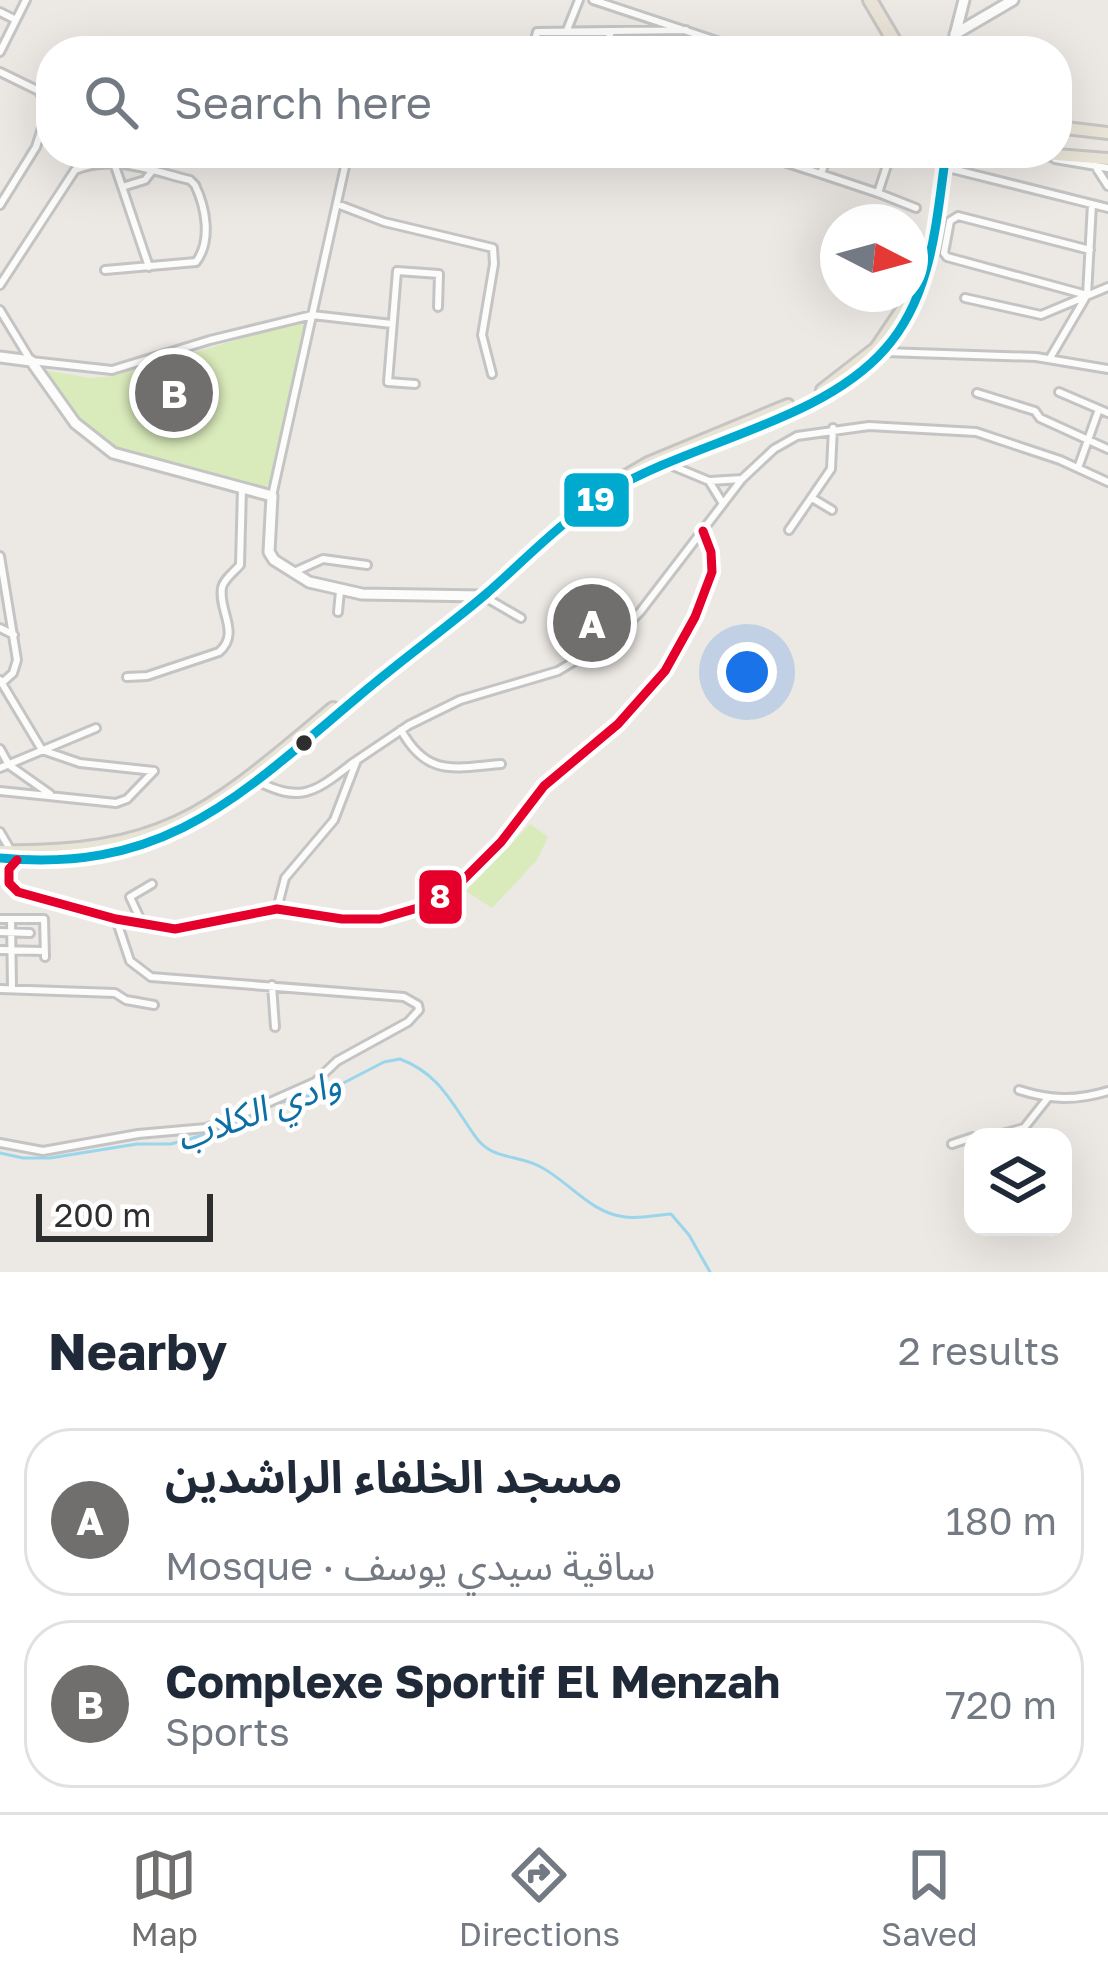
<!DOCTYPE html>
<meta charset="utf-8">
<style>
body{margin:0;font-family:"Golos Text","Noto Sans Arabic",sans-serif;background:#f2f2f3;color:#1f2937}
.controls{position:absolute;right:36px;bottom:36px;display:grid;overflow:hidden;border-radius:24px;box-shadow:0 12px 48px #0002}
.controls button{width:108px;height:108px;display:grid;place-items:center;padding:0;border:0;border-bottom:3px solid #e0e1e3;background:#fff;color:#1f2937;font:60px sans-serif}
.compass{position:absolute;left:820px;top:204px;width:108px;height:108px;border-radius:50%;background:#fff;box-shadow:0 12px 48px #0002;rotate:96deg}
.scale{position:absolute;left:36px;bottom:30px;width:177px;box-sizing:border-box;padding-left:12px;border:6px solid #2e2e2e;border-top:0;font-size:33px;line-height:42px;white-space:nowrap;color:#2e2e2e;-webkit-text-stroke:9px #fff;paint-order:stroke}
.you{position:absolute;left:747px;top:672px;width:42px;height:42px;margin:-30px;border:9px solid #fff;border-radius:50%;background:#1a73e8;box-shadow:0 0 0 18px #1a73e833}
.badge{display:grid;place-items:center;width:78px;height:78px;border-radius:50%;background:#706f6e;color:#fff;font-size:39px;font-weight:700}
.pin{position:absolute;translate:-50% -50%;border:6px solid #fff;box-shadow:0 3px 12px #0006}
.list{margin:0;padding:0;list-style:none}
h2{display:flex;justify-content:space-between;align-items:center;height:156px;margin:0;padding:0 48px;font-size:51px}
h2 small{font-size:39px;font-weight:400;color:#747a83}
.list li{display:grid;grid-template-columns:78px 1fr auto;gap:36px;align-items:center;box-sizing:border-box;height:168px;margin:0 24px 24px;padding:0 24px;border:3px solid #e0e1e3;border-radius:48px}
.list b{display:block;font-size:45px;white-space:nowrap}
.list p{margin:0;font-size:39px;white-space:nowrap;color:#747a83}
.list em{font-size:39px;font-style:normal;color:#747a83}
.icon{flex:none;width:66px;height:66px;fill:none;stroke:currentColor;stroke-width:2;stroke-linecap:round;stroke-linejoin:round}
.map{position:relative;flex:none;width:1108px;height:1272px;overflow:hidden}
.search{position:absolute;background:#fff;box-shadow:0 12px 48px #0002;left:36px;right:36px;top:36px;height:132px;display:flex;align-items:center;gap:30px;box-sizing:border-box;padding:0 42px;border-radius:48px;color:#747a83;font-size:45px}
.sheet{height:540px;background:#fff}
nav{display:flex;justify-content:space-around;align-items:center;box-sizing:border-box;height:168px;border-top:3px solid #e0e1e3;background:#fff;font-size:33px;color:#747a83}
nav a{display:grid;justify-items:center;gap:6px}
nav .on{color:#706f6e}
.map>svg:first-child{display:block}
.pitch{fill:#d9eabb}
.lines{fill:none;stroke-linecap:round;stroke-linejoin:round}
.stream{stroke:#99d6ec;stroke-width:3}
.minor-casing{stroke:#c5c4c5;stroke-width:12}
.secondary-casing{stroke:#c5c4c5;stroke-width:15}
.primary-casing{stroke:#c6c5c4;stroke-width:16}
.trunk-casing{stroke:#c6c5c4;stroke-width:18}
.minor{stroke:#fcfcfb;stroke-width:6}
.secondary{stroke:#fcfcfb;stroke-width:9}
.primary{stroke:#e8e4d6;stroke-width:10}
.trunk{stroke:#e9e2d6;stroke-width:12}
.bus-1-casing{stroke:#fff;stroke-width:18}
.bus-2-casing{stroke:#fff;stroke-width:18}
.bus-1{stroke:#00a9ce;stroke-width:9}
.bus-2{stroke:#e4002b;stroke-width:9}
.bus-dot{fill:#2e2e2e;stroke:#fff;stroke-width:4.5}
.labels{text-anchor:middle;stroke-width:9;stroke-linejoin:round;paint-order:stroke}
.water-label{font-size:36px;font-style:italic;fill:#0d6fa3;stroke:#fff}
.line-badge{stroke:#fff;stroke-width:4.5}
.badge-label{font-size:33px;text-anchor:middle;font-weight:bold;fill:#fff}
</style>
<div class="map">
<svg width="1108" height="1272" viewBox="0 0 1108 1272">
<rect width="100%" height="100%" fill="#ece8e4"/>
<path class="pitch" d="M306,320L270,483L265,487L122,453L89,431L43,370L90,378L112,376Z
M530,824L548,837L537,860L492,908L466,891Z"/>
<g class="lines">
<path class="stream" d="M0,1153L23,1158H50L137,1144H171L233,1127L274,1104L326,1092L384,1062L400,1059C440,1074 452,1104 475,1136C491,1160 515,1154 539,1166C569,1181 590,1213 625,1217C639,1219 657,1215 671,1214L689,1235L710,1272"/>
<defs>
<path id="minor" d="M593,0L747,51
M0,12L16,20
M567,30L579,0
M533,47L544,51
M532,51L537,32L686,30
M604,51L611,32
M636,51L638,46L653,45L666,51
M0,52L26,0
M0,72L39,91L48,109L36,147L0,205
M756,153L821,174
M828,153L821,174L878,193
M891,153L878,193L916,208
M1055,159L1108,168
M114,163L149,267
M944,167L1108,208
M1097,169L1108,186
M122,187L145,180L152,171
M337,204L384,222L493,248L494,264L482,335L492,374
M0,285L75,170C113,154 152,171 190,180L195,185C206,208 212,241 196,262L105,270
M1087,295L947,257L944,253L950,221L958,216L1090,250
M965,298L1041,315L1108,287
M0,310L31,361L112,370L210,340L312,315L392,324
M885,352L1036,357L1108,369
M1050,358L1087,295L1092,204
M415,384L388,382L397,271L439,274L438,307
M1059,392L1108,413
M977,393L1035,411L1040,418L1108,449
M668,464L709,481L722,502
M1078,468L1099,409
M710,481L742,479
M272,496L348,153
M812,498L832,510
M789,530L831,469L833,428
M0,556L17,660L13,673L3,682
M294,572L323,559L367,565
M483,596L521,618
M338,612L340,591
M0,628L14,635
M127,677L147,676L219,652C241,633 218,611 222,588C223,580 235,571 240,565L242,487
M0,680L42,750L80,763L154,771
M401,730C427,777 453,768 501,764
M0,749L9,765L50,794
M0,768L96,728
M255,780C302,805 316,791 354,762
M0,791L116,803L127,799L154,771
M0,832L10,849
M16,861L9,869V883L18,892L116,919L175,929L277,909L342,919H380L421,907L452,891L501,842L544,786L618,724L665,671L695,617L712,572L711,552L703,531
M277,909L285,878L334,820L357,760L409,725L460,700L558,671L616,636L640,612L742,479L774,449L797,436L869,426L976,432L1060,460L1108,482
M0,919H44L45,957
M11,919L12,988
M142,923L130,897L152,884
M0,932L30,933
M0,950L44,951
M272,985L275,1027
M0,989L115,993L126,1000L154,1005
M1019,1090C1051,1100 1075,1101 1108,1091
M991,1137L1024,1128L1047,1099
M0,1143L43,1151L138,1134L206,1128L229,1120L315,1082L337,1061L408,1022L419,1010L418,1005L404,997L151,977L130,961L116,919
M952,1144L973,1137"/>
<path id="secondary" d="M955,34L1013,0
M951,51L964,0
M0,357L31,361L75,423L113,453L272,496L269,552L274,560L309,582L362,594L483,596"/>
<path id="primary" d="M1057,127L1108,133
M1031,153L1108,159
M822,390L876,348L907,302
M588,498L648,463L788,405
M0,851C167,854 211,810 333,708
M0,858C166,874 242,794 359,696C400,661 445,629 486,594C527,558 565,517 612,490C695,441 822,421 885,349C933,295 936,221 946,153"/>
<path id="trunk" d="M870,0L900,51"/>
</defs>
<use href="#minor" class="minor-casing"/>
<use href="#secondary" class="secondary-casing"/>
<use href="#primary" class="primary-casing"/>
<use href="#trunk" class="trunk-casing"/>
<use href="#minor" class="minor"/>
<use href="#secondary" class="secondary"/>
<use href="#primary" class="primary"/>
<use href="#trunk" class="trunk"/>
<defs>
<path id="bus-1" d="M0,858C166,874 242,794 359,696C400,661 445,629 486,594C527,558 565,517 612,490C695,441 822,421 885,349C933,295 936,221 946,153"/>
<path id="bus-2" d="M17,860L9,869V883L18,892L116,919L175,929L277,909L342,919H380L421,907L452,891L501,842L544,786L618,724L665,671L695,617L712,572L711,552L703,531"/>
</defs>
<use href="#bus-1" class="bus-1-casing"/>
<use href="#bus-2" class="bus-2-casing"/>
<use href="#bus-1" class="bus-1"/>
<use href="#bus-2" class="bus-2"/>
</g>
<circle class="bus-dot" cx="304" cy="743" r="10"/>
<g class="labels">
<g class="water-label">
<text transform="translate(258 1110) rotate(-20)" y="13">وادي الكلاب</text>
</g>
</g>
<g class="line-badge">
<rect x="562" y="471" width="69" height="58" rx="12" fill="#00a9ce"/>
<rect x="417" y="868" width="47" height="58" rx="12" fill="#e4002b"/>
</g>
<g class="badge-label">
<text x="596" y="511">19</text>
<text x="440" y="908">8</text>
</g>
</svg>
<div class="controls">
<button><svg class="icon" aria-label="layers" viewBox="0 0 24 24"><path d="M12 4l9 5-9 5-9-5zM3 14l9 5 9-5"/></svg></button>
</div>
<svg class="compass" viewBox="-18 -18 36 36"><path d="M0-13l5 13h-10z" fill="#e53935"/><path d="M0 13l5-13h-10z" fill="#747a83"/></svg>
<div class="scale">200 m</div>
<div class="you"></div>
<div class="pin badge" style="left:592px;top:623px">A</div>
<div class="pin badge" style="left:174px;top:393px">B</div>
<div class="search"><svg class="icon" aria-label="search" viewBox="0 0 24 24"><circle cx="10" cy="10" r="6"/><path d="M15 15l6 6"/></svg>Search here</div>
</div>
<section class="sheet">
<h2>Nearby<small>2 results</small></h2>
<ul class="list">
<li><span class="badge">A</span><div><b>مسجد الخلفاء الراشدين</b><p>Mosque · ساقية سيدي يوسف</p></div><em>180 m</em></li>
<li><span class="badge">B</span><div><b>Complexe Sportif El Menzah</b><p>Sports</p></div><em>720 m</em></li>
</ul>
</section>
<nav>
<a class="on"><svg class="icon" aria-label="map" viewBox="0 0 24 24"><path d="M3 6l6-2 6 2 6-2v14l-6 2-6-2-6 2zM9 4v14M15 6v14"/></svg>Map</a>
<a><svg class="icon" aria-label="directions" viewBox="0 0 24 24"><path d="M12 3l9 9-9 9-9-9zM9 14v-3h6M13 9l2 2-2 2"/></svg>Directions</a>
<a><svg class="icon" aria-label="saved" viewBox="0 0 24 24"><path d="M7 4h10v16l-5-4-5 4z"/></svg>Saved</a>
</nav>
